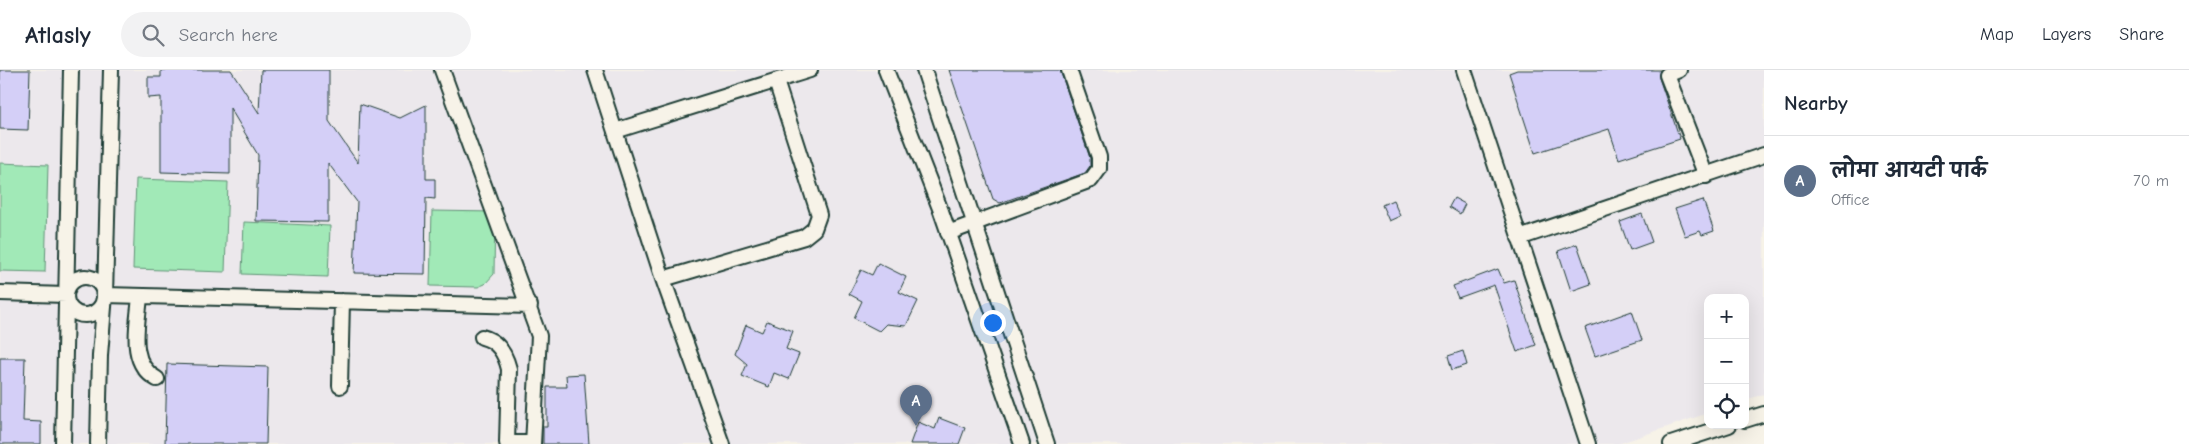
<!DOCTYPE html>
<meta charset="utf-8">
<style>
body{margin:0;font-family:"Comic Neue","Playpen Sans Deva",sans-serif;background:#f2f2f3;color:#1f2937}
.controls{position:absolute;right:15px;bottom:15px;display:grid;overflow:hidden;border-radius:10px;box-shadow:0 5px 20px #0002}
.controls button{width:45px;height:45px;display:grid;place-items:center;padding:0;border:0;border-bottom:1px solid #e0e1e3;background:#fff;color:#1f2937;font:25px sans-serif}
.you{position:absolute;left:992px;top:252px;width:18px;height:18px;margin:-12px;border:4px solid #fff;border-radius:50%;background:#1a73e8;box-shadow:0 0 0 8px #1a73e833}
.badge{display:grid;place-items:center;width:32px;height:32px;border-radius:50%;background:#1f6fb2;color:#fff;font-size:16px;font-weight:700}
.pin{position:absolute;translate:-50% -41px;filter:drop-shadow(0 1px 2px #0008)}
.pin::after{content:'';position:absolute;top:26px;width:18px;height:15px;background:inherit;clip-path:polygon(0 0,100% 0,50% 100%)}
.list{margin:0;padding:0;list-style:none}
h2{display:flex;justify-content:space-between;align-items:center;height:65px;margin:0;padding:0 20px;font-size:21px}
h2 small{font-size:16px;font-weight:400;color:#747a83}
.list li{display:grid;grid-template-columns:32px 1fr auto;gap:15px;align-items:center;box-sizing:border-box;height:90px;padding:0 20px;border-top:1px solid #e0e1e3}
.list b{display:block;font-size:19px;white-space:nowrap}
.list p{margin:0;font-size:16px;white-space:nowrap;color:#747a83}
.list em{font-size:16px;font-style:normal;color:#747a83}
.icon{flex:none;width:28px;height:28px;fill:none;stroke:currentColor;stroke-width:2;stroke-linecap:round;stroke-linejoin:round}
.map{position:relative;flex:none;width:1764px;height:374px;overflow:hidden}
header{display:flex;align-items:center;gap:30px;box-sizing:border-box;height:70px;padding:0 25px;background:#fff;border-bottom:1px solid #e0e1e3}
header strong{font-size:24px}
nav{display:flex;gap:28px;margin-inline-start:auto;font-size:18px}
.search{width:350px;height:45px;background:#f2f2f3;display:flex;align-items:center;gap:12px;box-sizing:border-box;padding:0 18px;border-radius:28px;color:#747a83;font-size:19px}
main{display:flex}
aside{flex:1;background:#fff}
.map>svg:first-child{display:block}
.built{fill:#ece8ec}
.green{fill:#a1e9b7;stroke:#609376}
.building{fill:#d4cff7;stroke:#1f3d34}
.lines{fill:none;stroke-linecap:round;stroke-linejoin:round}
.minor-casing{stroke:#1f3d34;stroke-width:18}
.minor{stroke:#f7f3e8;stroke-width:14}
</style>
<header>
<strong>Atlasly</strong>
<div class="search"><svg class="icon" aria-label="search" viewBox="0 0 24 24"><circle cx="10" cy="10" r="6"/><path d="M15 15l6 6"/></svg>Search here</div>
<nav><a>Map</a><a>Layers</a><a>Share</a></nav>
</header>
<main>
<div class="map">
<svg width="1764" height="374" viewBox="0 0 1764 374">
<rect width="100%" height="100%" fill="#f7f3e8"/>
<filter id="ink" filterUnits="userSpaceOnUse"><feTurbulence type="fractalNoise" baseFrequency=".02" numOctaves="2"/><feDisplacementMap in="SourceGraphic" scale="10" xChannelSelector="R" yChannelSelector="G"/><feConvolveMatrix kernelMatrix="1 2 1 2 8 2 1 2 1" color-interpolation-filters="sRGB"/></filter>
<g filter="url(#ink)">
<path class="built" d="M0,0H1764V324L1745,330V228H1708V343L1618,374H0Z"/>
<path class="green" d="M0,93L48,95L45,202L0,201Z
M136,109L228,112L225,202L133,199Z
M432,141L495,142L494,204L485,214L478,217L430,216Z
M244,152L330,156L328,207L242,204Z"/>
<path class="building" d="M0,0H30L28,60L0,59Z
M161,0H231L259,43L261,0H329V51L358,93L360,34L400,48L426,35V109H435V129L426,128L425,204L354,203L357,132L328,93V152L256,151L258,85L230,38V104L161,102V27L148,28V7H161Z
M949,0H1060L1090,88V96L1085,103L1000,133L993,129Z
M1517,0H1660L1659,8L1680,69L1619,89L1609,59L1535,83L1509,3Z
M1454,128L1465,134L1460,144L1449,137Z
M1393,130L1400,146L1389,151L1382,135Z
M1703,130L1714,161L1702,165L1700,161L1685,166L1675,139Z
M1642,144L1652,172L1630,180L1620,152Z
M1577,174L1591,214L1571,221L1558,181Z
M878,193L906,207L899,222L918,231L906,256L886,254L879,261L854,248L862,231L849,224L861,200L872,205Z
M1498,199L1504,213L1514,210L1536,275L1517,282L1494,215L1458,228L1453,216Z
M1632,241L1642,270L1595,286L1585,258Z
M767,251L793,261L786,279L799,284L789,309L774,303L769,317L742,306L747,294L735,284L746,255L762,262Z
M1463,281L1467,295L1452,300L1448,286Z
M0,288H25L23,351L41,352V374H0Z
M167,294L268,297L266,374H165Z
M584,304L589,374H543V357H547V317H567L566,305Z
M939,348L965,358L959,374H910L918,352L935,359Z"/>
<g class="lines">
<defs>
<path id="minor" d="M442,0L539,266L533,374
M595,0L663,209L722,374
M886,0L941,141L1022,374
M924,0L1047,374
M1464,0L1588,374
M1679,0L1667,5L1706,106
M615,61L810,0
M948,163L1091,110L1099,99V87L1069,0
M1519,168L1764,85
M66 226a19 19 0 1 1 38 0a19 19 0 1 1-38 0Z
M663,209L804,167L814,159L819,145L776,11
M0,223L66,225
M105,225L530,236
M140,226C138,255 127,293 157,309
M482,267C498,271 505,283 509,299L507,373H533
M340,316L342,231
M1745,350L1764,344
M63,374L71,0
M98,374L100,285L105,225L111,0
M1671,374L1729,355"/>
</defs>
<use href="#minor" class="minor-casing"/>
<use href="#minor" class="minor"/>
</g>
</g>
</svg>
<div class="controls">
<button>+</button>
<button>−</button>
<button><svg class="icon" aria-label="locate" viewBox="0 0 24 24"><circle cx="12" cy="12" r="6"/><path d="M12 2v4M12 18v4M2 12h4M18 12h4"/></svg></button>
</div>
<div class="you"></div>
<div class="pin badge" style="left:916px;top:356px;background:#5c6f8a">A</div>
</div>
<aside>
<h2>Nearby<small></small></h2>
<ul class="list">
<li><span class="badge" style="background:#5c6f8a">A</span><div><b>लोमा आयटी पार्क</b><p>Office</p></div><em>70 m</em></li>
</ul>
</aside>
</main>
